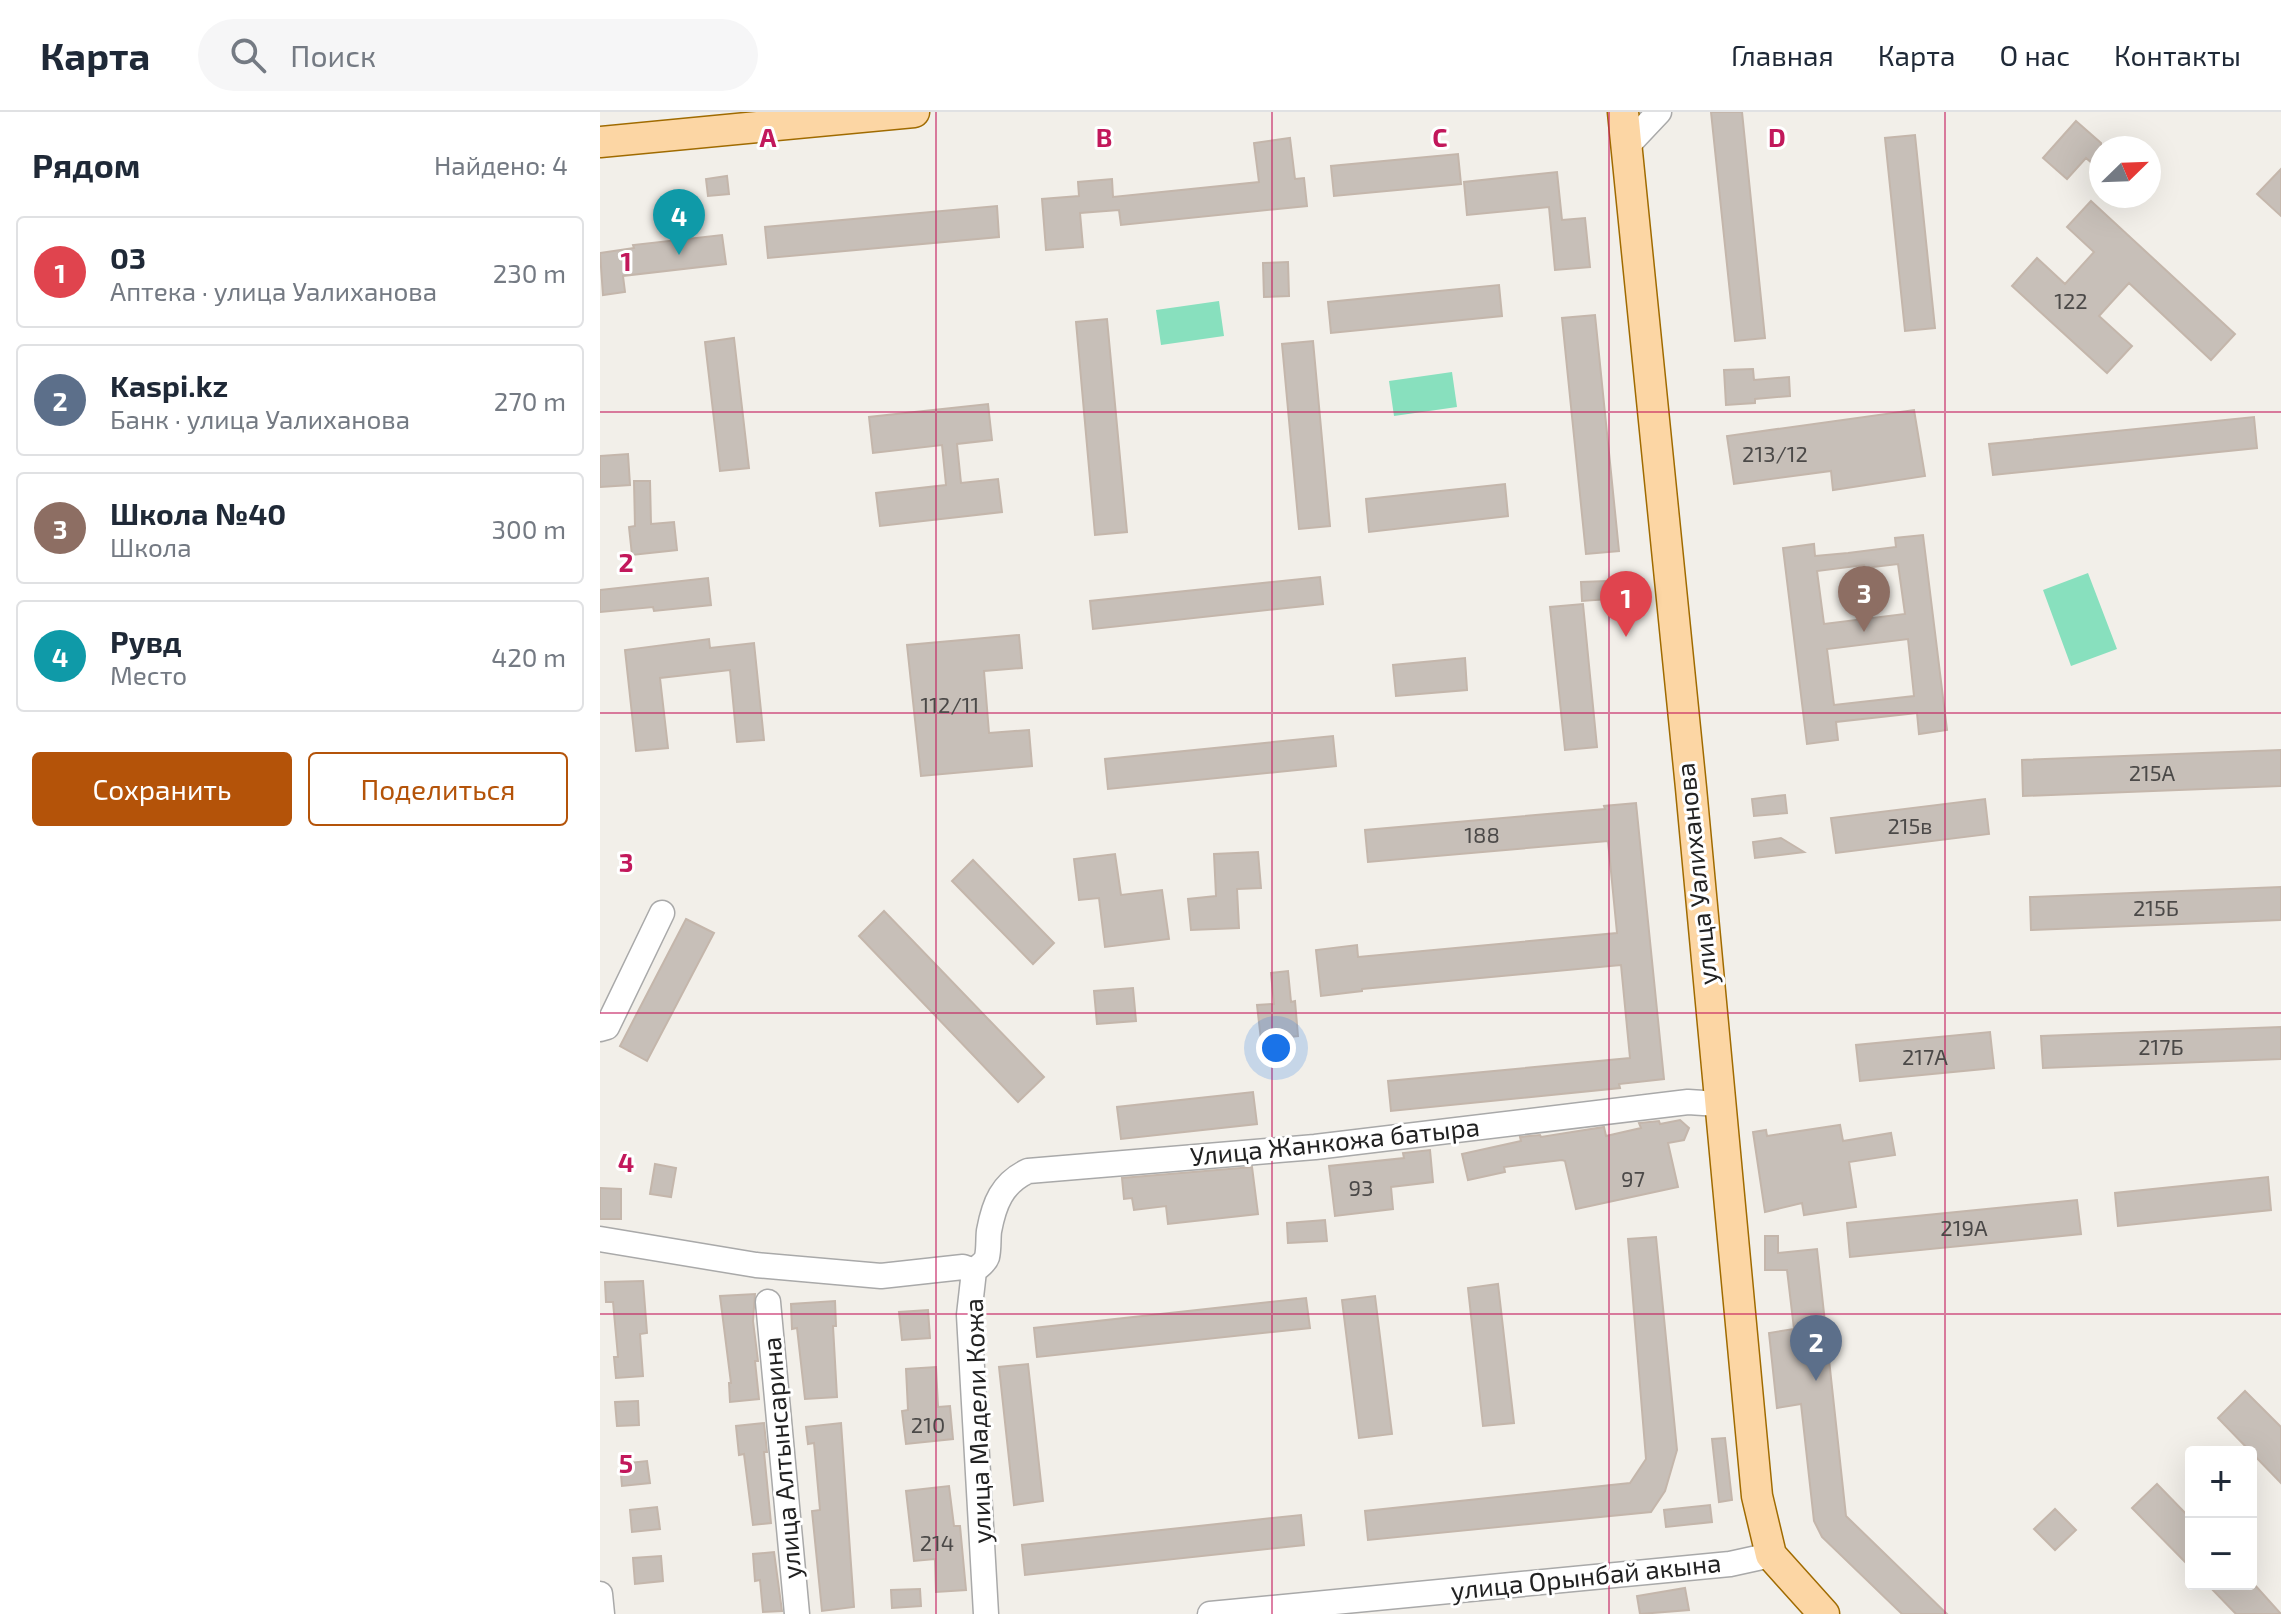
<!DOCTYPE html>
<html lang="ru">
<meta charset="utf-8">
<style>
body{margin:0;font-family:"Exo 2",sans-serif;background:#f6f6f7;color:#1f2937}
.controls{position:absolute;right:24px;bottom:24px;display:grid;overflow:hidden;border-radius:8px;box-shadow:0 8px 32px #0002}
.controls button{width:72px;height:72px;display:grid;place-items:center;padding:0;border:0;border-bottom:2px solid #e0e1e3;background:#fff;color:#1f2937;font:40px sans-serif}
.compass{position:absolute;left:1489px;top:24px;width:72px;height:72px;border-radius:50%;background:#fff;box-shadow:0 8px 32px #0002;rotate:67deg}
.you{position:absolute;left:676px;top:936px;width:28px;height:28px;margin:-20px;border:6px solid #fff;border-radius:50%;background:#1a73e8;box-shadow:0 0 0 12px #1a73e833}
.badge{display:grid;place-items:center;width:52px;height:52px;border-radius:50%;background:#b45309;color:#fff;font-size:26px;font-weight:700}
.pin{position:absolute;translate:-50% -66px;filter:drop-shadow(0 2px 4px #0008)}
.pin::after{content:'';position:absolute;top:42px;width:28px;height:24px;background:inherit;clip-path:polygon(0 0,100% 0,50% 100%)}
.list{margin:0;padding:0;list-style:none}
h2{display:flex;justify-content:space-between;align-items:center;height:104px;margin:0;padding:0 32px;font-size:34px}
h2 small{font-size:26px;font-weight:400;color:#747a83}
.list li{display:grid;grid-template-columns:52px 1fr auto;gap:24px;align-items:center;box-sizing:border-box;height:112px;margin:0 16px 16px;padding:0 16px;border:2px solid #e0e1e3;border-radius:8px}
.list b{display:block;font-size:30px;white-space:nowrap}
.list p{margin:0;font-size:26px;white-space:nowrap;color:#747a83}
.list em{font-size:26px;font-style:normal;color:#747a83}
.actions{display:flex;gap:16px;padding:24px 32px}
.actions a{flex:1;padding:18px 0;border:2px solid #b45309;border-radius:8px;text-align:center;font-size:28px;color:#b45309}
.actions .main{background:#b45309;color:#fff}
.icon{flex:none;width:44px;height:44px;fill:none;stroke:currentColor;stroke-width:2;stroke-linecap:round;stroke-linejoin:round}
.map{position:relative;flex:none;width:1681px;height:1502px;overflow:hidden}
header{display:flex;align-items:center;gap:48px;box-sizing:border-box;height:112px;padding:0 40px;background:#fff;border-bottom:2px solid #e0e1e3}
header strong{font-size:38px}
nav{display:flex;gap:44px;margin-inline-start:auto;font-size:28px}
.search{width:560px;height:72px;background:#f6f6f7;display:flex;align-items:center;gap:20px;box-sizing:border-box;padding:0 28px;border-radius:44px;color:#747a83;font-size:30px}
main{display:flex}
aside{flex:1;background:#fff}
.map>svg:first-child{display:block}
.pitch{fill:#88e0be}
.building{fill:#c7bfb8;stroke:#c4b6ab;stroke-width:2;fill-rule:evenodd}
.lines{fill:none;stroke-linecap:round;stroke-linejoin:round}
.minor-casing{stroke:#a9a9a9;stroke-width:27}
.major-casing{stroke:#a06b00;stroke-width:33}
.minor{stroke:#fff;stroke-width:24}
.major{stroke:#fcd6a4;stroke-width:30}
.grid{fill:none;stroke:#c2185b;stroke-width:2;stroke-opacity:0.55}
.labels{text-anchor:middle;stroke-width:6;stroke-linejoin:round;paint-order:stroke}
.number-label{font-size:22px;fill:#4b4948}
.street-label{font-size:26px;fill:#222;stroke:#fff}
.grid-label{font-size:26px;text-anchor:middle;font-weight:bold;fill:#c2185b;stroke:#fff;stroke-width:6;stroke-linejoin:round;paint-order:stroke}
</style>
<header>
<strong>Карта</strong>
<div class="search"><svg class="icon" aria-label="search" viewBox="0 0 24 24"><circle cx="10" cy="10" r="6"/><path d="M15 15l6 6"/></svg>Поиск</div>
<nav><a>Главная</a><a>Карта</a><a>О нас</a><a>Контакты</a></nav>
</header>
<main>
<aside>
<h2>Рядом<small>Найдено: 4</small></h2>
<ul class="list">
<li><span class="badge" style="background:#e0444e">1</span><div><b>03</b><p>Аптека · улица Уалиханова</p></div><em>230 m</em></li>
<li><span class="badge" style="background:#5c6f8a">2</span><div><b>Kaspi.kz</b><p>Банк · улица Уалиханова</p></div><em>270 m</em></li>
<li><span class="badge" style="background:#8d6e63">3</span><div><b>Школа №40</b><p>Школа</p></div><em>300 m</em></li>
<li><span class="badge" style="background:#0f9aa8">4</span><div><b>Рувд</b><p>Место</p></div><em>420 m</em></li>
</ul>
<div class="actions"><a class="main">Сохранить</a><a>Поделиться</a></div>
</aside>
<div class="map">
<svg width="1681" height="1502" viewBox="0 0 1681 1502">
<rect width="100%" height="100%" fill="#f2efe9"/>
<path class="pitch" d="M619,189L624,224L561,233L556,198Z
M852,260L857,295L794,304L789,269Z
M1488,461L1517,537L1471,554L1443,478Z"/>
<path class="building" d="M1111,0H1142L1165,226L1135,229Z
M1476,9L1501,31V59L1486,46L1467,67L1443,46Z
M1315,23L1335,216L1305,219L1285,26Z
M690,26L695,67L704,66L707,94L521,113L519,98L480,101L483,135L446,138L442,87L479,84L478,70L512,67L513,85L659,70L654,31Z
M858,42L861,72L734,84L731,54Z
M1681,57V104L1657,82Z
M957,60L962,108L985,106L990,155L955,158L949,95L867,103L864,70Z
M127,64L129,82L108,84L106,67Z
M1491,89L1635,222L1611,248L1529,171L1499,204L1532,234L1507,261L1412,174L1437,146L1465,172L1494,140L1467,115Z
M397,94L399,125L168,146L165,115Z
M122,123L126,152L23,164L25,180L3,183L0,141L34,136L33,133Z
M688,150L689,184L664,185L663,151Z
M899,173L902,204L731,221L728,190Z
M995,203L1019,439L986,442L962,206Z
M507,207L527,420L495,423L476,210Z
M134,226L149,356L120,359L105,230Z
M713,229L730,414L699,417L682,232Z
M1153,257L1154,268L1189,265L1190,284L1155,287V291L1126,293L1124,258Z
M388,292L392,328L357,332L361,371L398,367L402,400L280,414L276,381L346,373L342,333L273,341L269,305Z
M1314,298L1325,364L1233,378L1231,359L1134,372L1127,324Z
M1654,305L1657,336L1393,363L1389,332Z
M28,342L30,373L0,375V344Z
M34,369H50L51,412L74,410L77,438L32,443L29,415L35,414Z
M905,372L908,404L769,420L766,387Z
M1323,423L1347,618L1319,622L1317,601L1236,610L1238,628L1207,632L1183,436L1214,432L1215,444L1248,441L1296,435L1295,426ZM1298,452L1305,502L1224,512L1217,459L1264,453L1265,456ZM1308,527L1314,584L1234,593L1227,537Z
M720,465L723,492L493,517L490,489Z
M108,466L111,493L54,499L53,495L0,500V478Z
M1007,469L1008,487L982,489L981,470Z
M983,492L997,635L965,638L950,495Z
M419,523L422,556L384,559L389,621L429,618L432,654L321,664L307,533Z
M109,527L110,536L154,531L164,628L137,630L130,558L60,566L68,636L36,639L25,538Z
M865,546L867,578L796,584L793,553Z
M733,624L736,654L508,677L505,647Z
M1681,638V674L1423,684L1422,648Z
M1185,683L1187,701L1154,704L1152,687Z
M1385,687L1389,722L1236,741L1231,706Z
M1036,691L1064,967L1019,972L1020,976L791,999L788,969L1030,946L1021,853L762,877V879L721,884L716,838L757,833L758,845L1017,821L1008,729L768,750L765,718L1005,697L1004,694Z
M1181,726L1204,740L1155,746L1153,730Z
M658,740L661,776L637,777L639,816L591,818L588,787L616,784L614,742Z
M515,742L521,783L562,778L569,827L505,835L499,786L479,788L474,747Z
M373,748L454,831L433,852L352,769Z
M1681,775V808L1431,818L1430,785Z
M284,799L444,965L418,990L259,824Z
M86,807L114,821L47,949L20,934Z
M688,859L691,890L695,889L698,924L661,928L657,893L674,892L671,861Z
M533,876L536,909L497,912L494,879Z
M1681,915V947L1443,956L1441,924Z
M1390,920L1394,956L1260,969L1256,933Z
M653,980L657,1012L521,1027L517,995Z
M1080,1008L1089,1016L1084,1028L1068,1031L1078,1075L976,1097L965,1049L962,1048L904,1055L905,1060L868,1068L862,1042L921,1029L920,1025L940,1023L941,1025L1004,1015L1006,1024L1041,1016L1039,1011L1059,1009L1060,1012Z
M1240,1013L1243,1029L1291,1021L1295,1043L1249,1050L1256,1095L1204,1103L1202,1091L1165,1100L1153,1020L1166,1018L1167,1024Z
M830,1038L833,1070L791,1075L793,1097L735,1104L729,1054L804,1046L803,1041Z
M55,1052L76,1056L71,1085L50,1082Z
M652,1055L658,1102L568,1112L566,1094L534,1098L532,1086L524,1087L522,1066Z
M1668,1065L1671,1098L1518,1114L1515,1081Z
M0,1076L21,1077V1107H0Z
M1477,1088L1481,1122L1250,1145L1247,1111Z
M725,1108L727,1129L688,1131L687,1111Z
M1165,1124H1178V1141L1217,1137L1246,1404L1347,1502H1302L1222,1425L1214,1409L1201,1292L1177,1296L1169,1221L1194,1217L1187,1158H1165Z
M1056,1125L1077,1338L1065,1379L1051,1400L768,1428L765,1399L1030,1371L1046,1347L1028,1127Z
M43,1169L47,1221L40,1222L43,1264L16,1266L14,1245H18L13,1190H6L5,1170Z
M898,1172L914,1311L883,1314L868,1176Z
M155,1182L153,1209L158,1249H155L159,1287L130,1290L129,1271H131L120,1184Z
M775,1184L792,1322L759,1326L742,1188Z
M706,1186L710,1216L437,1245L434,1216Z
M235,1189L236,1214H233L237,1285L205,1287L197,1216L192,1217L191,1192Z
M328,1198L330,1226L302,1228L299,1200Z
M428,1252L443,1389L414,1393L399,1255Z
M336,1255L338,1295L350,1294L353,1327L306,1332L302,1299L308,1298L306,1257Z
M1645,1279L1681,1315V1371L1618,1306Z
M38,1289L39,1313L17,1314L15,1290Z
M164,1311L167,1340H164L171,1411L153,1413L144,1342L139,1343L136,1314Z
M241,1311L254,1495L222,1499L212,1399L220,1398L214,1331L208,1332L206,1315Z
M1125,1326L1132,1388L1119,1390L1112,1327Z
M47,1349L50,1371L22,1374L20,1352Z
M1557,1372L1591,1407V1456L1532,1396Z
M349,1374L354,1414H360L366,1478L336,1480L335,1447L314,1449L306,1379Z
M1110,1393L1112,1410L1066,1415L1064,1398Z
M57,1395L60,1417L32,1420L30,1398Z
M1455,1397L1476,1418L1455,1438L1434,1417Z
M701,1403L704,1433L425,1463L422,1433Z
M174,1440L182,1499L163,1500L160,1468L155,1469L153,1442Z
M61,1444L63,1469L35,1472L33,1446Z
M1607,1472H1654L1681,1502H1636Z
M1085,1476L1089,1498L1040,1502L1037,1484Z
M320,1477L321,1494L292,1496L291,1478Z"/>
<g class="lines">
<defs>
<path id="minor" d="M1026,35L1059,0
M0,917L7,915L62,801
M0,1127L156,1153L281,1164L363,1155L374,1159L369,1203L386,1502
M374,1159C379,1154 385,1151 387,1145C389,1137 388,1127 389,1119C394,1092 402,1071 428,1059L715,1035L1088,990L1119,992
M168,1190L197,1502
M0,1482L2,1502
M610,1502L1130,1452L1171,1443"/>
<path id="major" d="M1023,0L1091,676L1157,1384L1171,1443L1224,1502
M0,30L314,0"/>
</defs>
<use href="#minor" class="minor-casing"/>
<use href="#major" class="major-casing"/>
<use href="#minor" class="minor"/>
<use href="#major" class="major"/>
</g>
<path class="grid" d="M336,0V1502M672,0V1502M1009,0V1502M1345,0V1502M0,300H1681M0,601H1681M0,901H1681M0,1202H1681"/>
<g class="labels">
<g class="number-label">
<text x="1471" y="197">122</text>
<text x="1175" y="350">213/12</text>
<text x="350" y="601">112/11</text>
<text x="1552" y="669">215А</text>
<text x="1310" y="722">215в</text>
<text x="882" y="731">188</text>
<text x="1556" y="804">215Б</text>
<text x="1561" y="943">217Б</text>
<text x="1325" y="953">217А</text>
<text x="1033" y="1075">97</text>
<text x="761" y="1084">93</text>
<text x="1364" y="1124">219А</text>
<text x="328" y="1321">210</text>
<text x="337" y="1439">214</text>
</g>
<g class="street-label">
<text transform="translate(1097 762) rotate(-96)" y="9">улица Уалиханова</text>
<text transform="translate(735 1030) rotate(-6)" y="9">Улица Жанкожа батыра</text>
<text transform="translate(378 1309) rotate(-92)" y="9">улица Мадели Кожа</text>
<text transform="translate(182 1346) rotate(-95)" y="9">улица Алтынсарина</text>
<text transform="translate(986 1465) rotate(-6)" y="9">улица Орынбай акына</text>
</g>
</g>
<g class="grid-label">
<text x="168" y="35">A</text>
<text x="504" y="35">B</text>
<text x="840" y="35">C</text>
<text x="1177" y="35">D</text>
<text x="26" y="159">1</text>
<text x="26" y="460">2</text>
<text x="26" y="760">3</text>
<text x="26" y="1060">4</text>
<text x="26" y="1361">5</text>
</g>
</svg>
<div class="controls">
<button>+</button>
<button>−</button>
</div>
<svg class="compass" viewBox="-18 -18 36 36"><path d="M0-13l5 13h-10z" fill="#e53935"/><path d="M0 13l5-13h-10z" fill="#747a83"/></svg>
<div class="you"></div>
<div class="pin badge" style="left:1026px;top:525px;background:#e0444e">1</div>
<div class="pin badge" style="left:1216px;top:1269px;background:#5c6f8a">2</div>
<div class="pin badge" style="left:1264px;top:520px;background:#8d6e63">3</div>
<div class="pin badge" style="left:79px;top:143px;background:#0f9aa8">4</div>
</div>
</main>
